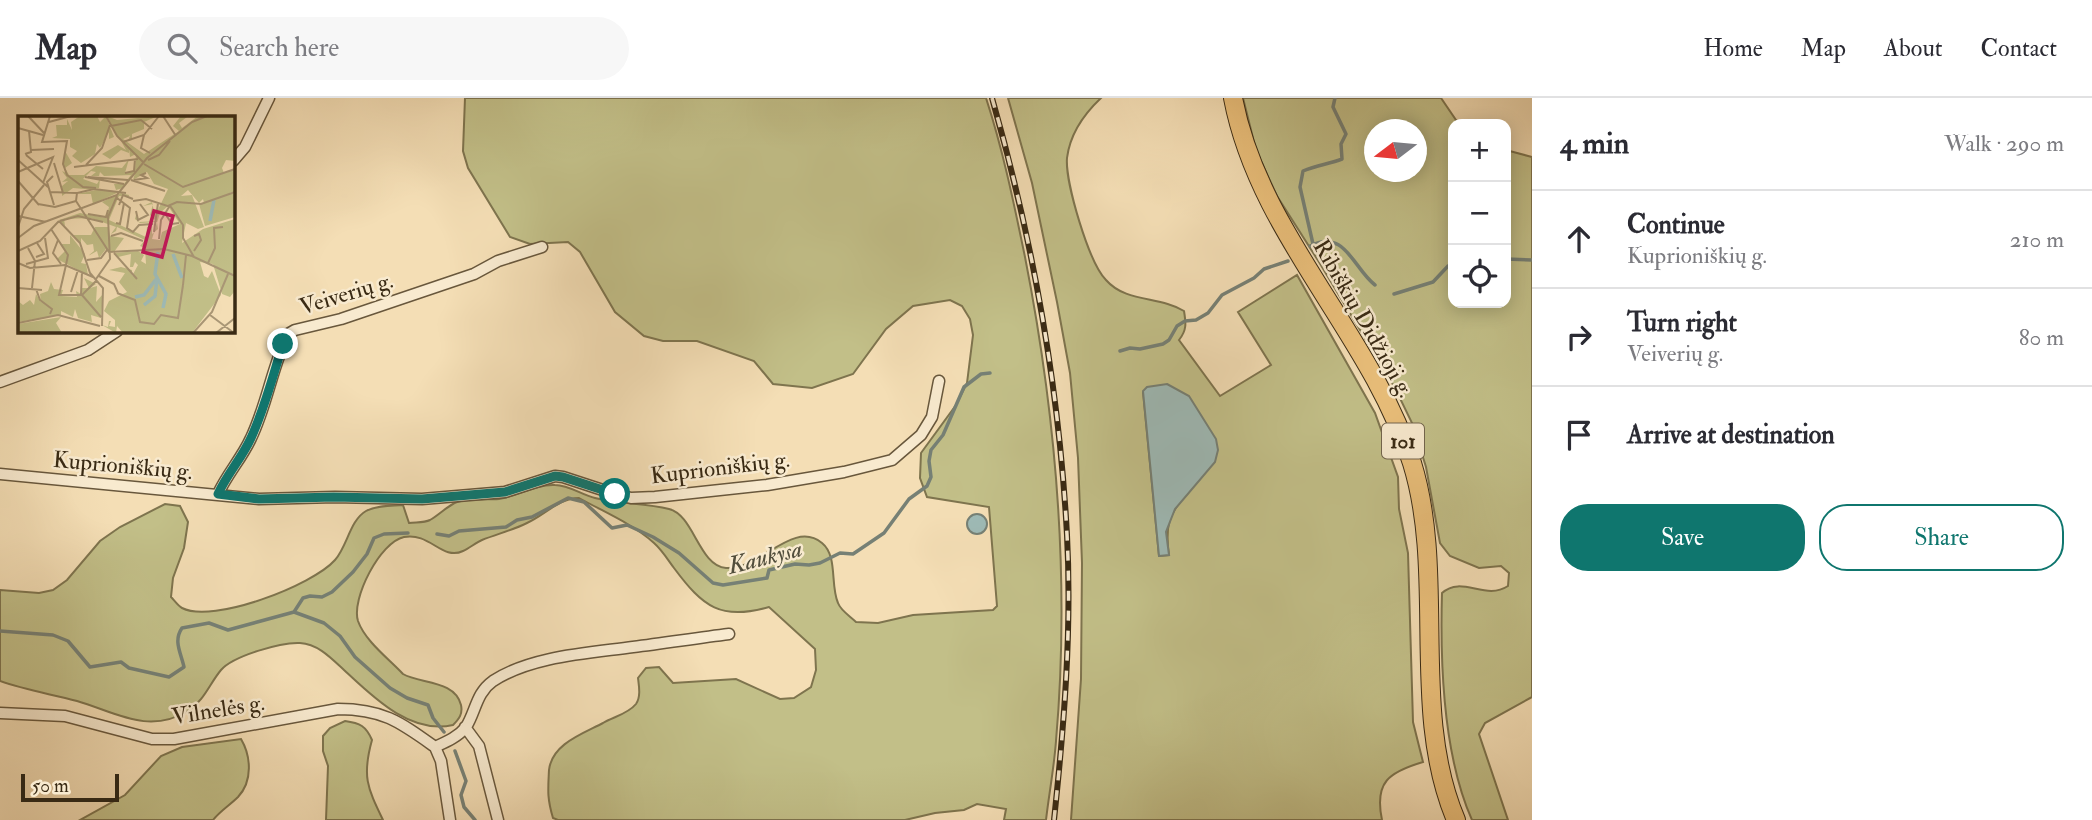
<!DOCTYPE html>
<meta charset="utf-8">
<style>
body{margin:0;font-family:"IM FELL Double Pica",serif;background:#f7f7f7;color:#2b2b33}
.controls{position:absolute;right:21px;top:21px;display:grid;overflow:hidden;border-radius:14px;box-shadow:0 4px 18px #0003}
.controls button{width:63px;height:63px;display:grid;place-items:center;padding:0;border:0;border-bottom:2px solid #e1e1e2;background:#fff;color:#2b2b33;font:35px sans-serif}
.compass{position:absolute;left:1364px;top:21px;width:63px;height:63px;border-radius:50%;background:#fff;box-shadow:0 4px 18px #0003;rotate:254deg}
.scale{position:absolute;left:21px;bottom:18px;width:98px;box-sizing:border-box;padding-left:7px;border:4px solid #392a14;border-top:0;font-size:19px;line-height:24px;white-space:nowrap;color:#392a14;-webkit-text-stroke:5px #f8eacf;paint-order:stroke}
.stop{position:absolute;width:21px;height:21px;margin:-16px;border:5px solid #0f766e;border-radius:50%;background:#fff}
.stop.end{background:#0f766e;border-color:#fff;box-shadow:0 2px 7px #0008}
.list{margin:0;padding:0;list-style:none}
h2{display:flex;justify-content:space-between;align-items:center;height:91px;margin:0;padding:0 28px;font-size:30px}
h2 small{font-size:23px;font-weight:400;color:#7c7c81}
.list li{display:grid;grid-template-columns:46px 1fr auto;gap:21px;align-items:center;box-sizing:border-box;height:98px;padding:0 28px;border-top:2px solid #e1e1e2}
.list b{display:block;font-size:26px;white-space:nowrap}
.list p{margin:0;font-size:23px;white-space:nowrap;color:#7c7c81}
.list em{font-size:23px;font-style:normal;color:#7c7c81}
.actions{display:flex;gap:14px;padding:21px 28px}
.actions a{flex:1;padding:16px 0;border:2px solid #0f766e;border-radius:28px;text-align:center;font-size:24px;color:#0f766e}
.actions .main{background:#0f766e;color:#fff}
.icon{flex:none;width:38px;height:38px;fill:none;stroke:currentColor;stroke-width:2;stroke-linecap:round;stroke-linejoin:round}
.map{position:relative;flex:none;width:1532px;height:722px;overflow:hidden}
header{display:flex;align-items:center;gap:42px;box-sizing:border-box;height:98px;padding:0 35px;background:#fff;border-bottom:2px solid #e1e1e2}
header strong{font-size:33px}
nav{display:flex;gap:38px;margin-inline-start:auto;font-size:24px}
.search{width:490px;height:63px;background:#f7f7f7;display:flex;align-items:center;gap:18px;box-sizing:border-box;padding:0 24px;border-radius:38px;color:#7c7c81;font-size:26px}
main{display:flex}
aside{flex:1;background:#fff}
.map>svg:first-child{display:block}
.green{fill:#c2bf88;stroke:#7e744e;stroke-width:2;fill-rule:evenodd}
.water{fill:#9ebab6;stroke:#768075;stroke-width:2}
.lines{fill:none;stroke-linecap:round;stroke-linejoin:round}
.stream{stroke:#768075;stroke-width:3.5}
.minor-casing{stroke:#68573c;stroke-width:13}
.primary-casing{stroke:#392a14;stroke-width:20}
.minor{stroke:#f8eacf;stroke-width:10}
.primary{stroke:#eabf7a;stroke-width:18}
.rail-casing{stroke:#392a14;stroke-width:6}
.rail{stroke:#f8eacf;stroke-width:3.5;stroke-dasharray:10;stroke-linecap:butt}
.route{stroke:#0f766e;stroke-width:9}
.labels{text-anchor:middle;stroke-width:5;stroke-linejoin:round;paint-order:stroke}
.shield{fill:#f8eacf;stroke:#72644c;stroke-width:2}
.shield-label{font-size:21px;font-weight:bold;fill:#392a14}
.street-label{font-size:23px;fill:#392a14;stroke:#f8eacf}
.water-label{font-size:24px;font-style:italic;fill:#524e3c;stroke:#f8eacf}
.inset-river{fill:none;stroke:#9ebab6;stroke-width:3.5}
.inset-road{fill:none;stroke:#a99675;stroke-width:2}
.view{fill:#c2185b;fill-opacity:0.15;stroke:#c2185b;stroke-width:3.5}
.inset-edge{fill:none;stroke:#392a14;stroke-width:3.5}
</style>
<header>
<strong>Map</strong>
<div class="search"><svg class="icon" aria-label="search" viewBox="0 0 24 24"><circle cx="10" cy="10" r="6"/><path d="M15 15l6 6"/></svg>Search here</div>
<nav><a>Home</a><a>Map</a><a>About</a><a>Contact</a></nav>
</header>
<main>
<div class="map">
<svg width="1532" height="722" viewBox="0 0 1532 722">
<rect width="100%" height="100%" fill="#f4deb5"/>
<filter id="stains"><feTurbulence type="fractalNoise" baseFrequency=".00286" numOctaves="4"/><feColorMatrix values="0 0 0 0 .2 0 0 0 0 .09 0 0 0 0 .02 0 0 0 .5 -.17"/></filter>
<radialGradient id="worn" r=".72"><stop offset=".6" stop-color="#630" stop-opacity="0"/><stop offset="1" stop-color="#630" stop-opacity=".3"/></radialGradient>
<path class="green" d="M465,0H986C1003,52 1014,106 1025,159C1056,317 1070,483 1056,643C1054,670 1049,696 1046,722H1004L1006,711L977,706L964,712L935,715L905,722H558L553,720C547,700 548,692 549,672C552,646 582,636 603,625C613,619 628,616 636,606C641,599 639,588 638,580L646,570L659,569L673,585L736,581L780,601L794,600L811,589L816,572L815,551L769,509C721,523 703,509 674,470C668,462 662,452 654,445C633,426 604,414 579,400C559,400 545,417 527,425C513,432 497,436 482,442C475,445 470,450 463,453C442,463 430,434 404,439C380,444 351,501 358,523C365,543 389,561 403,576C420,586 455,582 461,607C463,616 459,621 453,627C410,637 372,598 344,572C331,560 318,546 300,545C281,544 233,558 221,572C210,585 204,603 188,613C148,637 115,614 77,603C51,596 25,592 0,583V492L39,495L53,492L67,482L100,443L120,429L165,406L180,408L188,424L184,450L173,480L171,499C174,502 178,508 182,510C213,526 313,487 335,462C347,449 350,422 366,413C377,407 391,408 403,407L409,425C416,424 424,425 430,422C439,417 447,408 457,404C469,400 486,402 499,401C518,398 536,386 555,387C569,387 582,397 595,400C619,406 645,405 669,411C694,417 699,468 726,470C760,472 793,421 822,445C838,458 830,487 838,505C841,513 850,518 856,524L878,525L913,517L993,512L997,508L989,409L927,399L920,380L921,355L956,307L967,285L973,237L970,221L962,208L950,202L913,208L886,231L853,276L812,290L773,286L754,263L697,243H663L644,238L615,214L580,154L568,144L530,146L510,139L468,70L463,53Z
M1008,0H1101C1084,16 1070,36 1067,60C1065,84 1089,165 1106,182C1126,205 1160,198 1184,213C1186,225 1187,232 1179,242L1220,298L1271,267L1238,214L1297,177L1375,315L1398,379L1399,411L1408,455L1413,624L1423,664C1389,674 1374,684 1382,722H1071L1081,581L1082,465L1078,360L1070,275L1057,204L1032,85ZM1143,294L1189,394C1168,415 1165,429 1169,457L1159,458Z
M1243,0H1441L1456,22L1463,26H1453V205H1506V52L1532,59V599L1485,625L1479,636L1508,722H1472C1443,657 1440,565 1442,495C1462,477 1485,503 1508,488L1509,475L1501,468L1479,470L1450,458L1440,445L1426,369L1413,327L1395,290L1319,164L1277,98L1256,52ZM1374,32H1416V74H1374Z
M345,623C360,625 366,628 372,642C362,678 367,689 383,722H326L328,668L323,653V638L330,630Z
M241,641C251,658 253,683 238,699C230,707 220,713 213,722H80L125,697L161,658L182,649Z"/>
<path class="water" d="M1167,286L1189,298L1216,341L1218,352L1215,364L1175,411L1166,434L1169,457L1159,458L1143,293L1147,289Z
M967 426a10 10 0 1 1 20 0a10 10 0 1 1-20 0Z"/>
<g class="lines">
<path class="stream" d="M1313,146L1300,89L1303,73C1317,67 1329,66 1342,61L1341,46L1346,36L1333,9L1335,0
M1310,148C1345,130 1353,170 1375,187
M1506,161L1532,162
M1394,196L1433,184L1448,168L1453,167
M1120,253L1130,250L1140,251L1163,246L1169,242L1177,228L1185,223L1196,222L1208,215L1222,197L1254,180L1264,171L1288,163
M437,436L449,438L459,433L506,429L517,422L532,419L568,400L584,404L612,430L627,427L653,439L679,455L713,485L723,487L767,480L769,472L795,466L809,467L820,465L840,455L853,456L884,435L909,401L927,388L931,379L929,363L931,352L943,337L964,289L981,276L990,275
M294,514L324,525L340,538L355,559L390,590L407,600L428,607L433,620L444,634
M0,533L53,537L68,543L90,569L121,564L129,570L169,579L184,569C181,555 173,543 182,530L209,525L228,532L294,514L303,500L310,498L322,499L332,494L353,474L367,456L374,440L384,436L408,435
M455,653L466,683L461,697L464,709L475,722"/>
<defs>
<path id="minor" d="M233,63L245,49L269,0
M0,284L88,252L117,233
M0,376L259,401L335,399L422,401L505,394L555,378L563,379L615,396L631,400L655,399L767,387L844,374L892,362L921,337L932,319L939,283
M218,396C227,376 242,360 251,340C267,307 272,269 288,236L295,232L341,221L474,176L498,163L542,149
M0,615L65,618L152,641H174L338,611C383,611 400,624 435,649C446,644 458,639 466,629C476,613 476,595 493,583C531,558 589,555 633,549C665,545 697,540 729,536
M465,629L479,648L498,722
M435,649L441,663L450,722"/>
<path id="primary" d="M1233,0C1259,137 1371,235 1412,365C1447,478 1409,612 1456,722"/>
</defs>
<use href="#minor" class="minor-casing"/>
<use href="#primary" class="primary-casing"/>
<use href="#minor" class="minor"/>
<use href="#primary" class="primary"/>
<defs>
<path id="rail" d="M992,0C1033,143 1059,288 1067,437C1072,532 1064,628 1054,722"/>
</defs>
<use href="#rail" class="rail-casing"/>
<use href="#rail" class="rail"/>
</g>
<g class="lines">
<path class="route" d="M283,246C273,277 265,310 251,340C242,360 227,376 218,396L259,401L334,399L422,401L505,394L555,378L563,379L615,396"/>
</g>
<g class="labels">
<rect class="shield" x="1382" y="325.5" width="42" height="35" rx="5"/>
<g class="shield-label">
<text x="1403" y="350">101</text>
</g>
<g class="street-label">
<text transform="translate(346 195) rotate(-17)" y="8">Veiverių g.</text>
<text transform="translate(1364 220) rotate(60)" y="8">Ribiškių Didžioji g.</text>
<text transform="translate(123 367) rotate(5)" y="8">Kuprioniškių g.</text>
<text transform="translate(720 369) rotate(-7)" y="8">Kuprioniškių g.</text>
<text transform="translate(218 611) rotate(-9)" y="8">Vilnelės g.</text>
</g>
<g class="water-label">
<text transform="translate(765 459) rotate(-14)" y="8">Kaukysa</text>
</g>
</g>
<g transform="translate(18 18)">
<rect width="217" height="217" fill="#f4deb5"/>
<path d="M62,0H79L82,6L88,0L96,21L91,23V16L82,32L79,28L77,38L63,47L54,40L59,35L52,31V23L34,22L39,20L38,9H49V3L54,14L53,6ZM89,0L99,4L140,0L126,6V13L114,18V24L110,25L112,20L105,23L126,38L161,15L155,10L163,0L169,1L161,7L164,12L180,0H217V45L208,44L204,52L206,57L217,53V76H212L217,79V101L187,110L181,88L186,87L185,83L181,87L170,74L163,80L174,79L186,111L180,113L168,107L164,127L185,113L217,103V185L216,176L212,181L204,178L195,148L182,146L186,160L190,162L194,155L203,179L174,217H105L99,210L98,217L84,209L90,211L91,205H93L91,210L97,211V204L86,195L91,185L109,176L101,166L107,157L91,154L103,151L114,154V160L120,149L117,146L115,151H112L113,138L100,141L97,137L120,135L126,139L123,145L128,148L127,132L122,130L127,124L99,111L98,115L93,118L98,111L73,102L46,103L47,110L41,104L62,97L88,102L91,91L84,86L103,77L111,79V80H101L91,104L128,121L129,111L134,110V118L140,113L139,106L122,107L117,103L118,99L121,106L138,105L132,99L135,88L125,90L134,86L137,100L150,73L136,68L129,56L115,64L118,54L105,72L98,74L96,68H106L113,59L86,60L82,56L81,60H73L78,56L73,55L65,63L79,68L82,63L81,72L76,73L101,76L75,88L73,78H59L78,74L55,72L44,80V70L50,65L44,66L49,62L44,55L48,57L45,48L47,35L54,47L47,52L51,59H66L78,50L104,52L111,43L107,57L117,54L118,38L112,41L111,32V37L103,34L92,43L84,38L100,29L108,34L103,25L113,32L98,19ZM150,90L162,108L144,116L142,124L134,123L142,97ZM77,111H90L92,120L106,122L96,136L88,133L81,142L79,135L70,140L76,135L75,128L69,129L63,122V128L55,119H73ZM52,119L67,138L63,147L68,148L70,159L39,143L47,135L42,128H52ZM66,162L78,168L72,172L79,170L78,186L85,178L83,202L73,199L74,206L60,202L57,193L55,201L43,195V199L0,206V185L5,189L12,184L16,189L18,178L23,186L22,178L30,175L33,166L36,173L45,174L43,180L59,181L58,175L63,178L64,172H71ZM43,201L38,207L44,217H0V208Z" fill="#c2bf88" fill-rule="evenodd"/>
<path class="inset-river" d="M192,105L196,84M140,136L137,158L148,178L145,192M155,138L164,162M117,181L126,179L139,162M126,189L137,180L139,163"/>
<path class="inset-road" d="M10,0L26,17M32,0L24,26L49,25L45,48L49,59L65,71L78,72M88,0L99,20L125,46M145,0L158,20M31,6L53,0M93,10L123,4L134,13M0,12L25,19M126,19L123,32L132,37M105,26L126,19L141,0M13,34L36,33M7,38L13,36L11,15M8,39L25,53M0,44L30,71M130,44L141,39L152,25M36,47L45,77M126,48L165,71L217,53M68,49L84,32L92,9M56,51L120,43M0,56L35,41L25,67M107,57L116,55L117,43M35,60L29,66L36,89M67,61L106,68M70,61L110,64M113,64L147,75M116,64L129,62L123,59L128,57M0,65L21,89M32,76L59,77M99,82L112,92L109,112L115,116L121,109L135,108M58,85L91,136L146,133L174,140L217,160M58,85L59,77L76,73L108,77M115,85L128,83L153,91L165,109V122L176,141M20,88L37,91L58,85M101,89L105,79L115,83M150,90L159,86L183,88L217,76M118,95L120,104L130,99L122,88M146,96L154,108L161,107M70,98L88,101L90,94M0,100L28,106M41,105L62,127L72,157L85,172L84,210M42,105L60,100L85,106M98,107L102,108L106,87M0,111L6,93L26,69M33,113L50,139L48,149M136,116L140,87M93,120L103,117L125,125M0,122L16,110L99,79L129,42L174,6L189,0M141,123L143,104L151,91M40,124L35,137L43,148M10,132L17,145L14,172M0,135L22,125L41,105M176,135L183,124L181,118L176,120M96,137L119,163M18,141L26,138L19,127M69,144L83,142L89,134M0,147L12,152L47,149L75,161M190,147L197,132L196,112L205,111M8,148L30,142L27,122M48,149L41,179H64L79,164M81,160L96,168L100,177M78,163L92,143L90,101L99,80M165,169L168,139M0,172L24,174M18,173L22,184L34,193L32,198M53,176L60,154M99,177L117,184L122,206L136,208L143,199L160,202L165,169M63,178L64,156M64,179L83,201M192,199L216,217M0,207L40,199L82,210M175,217L194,196L210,158M198,217L217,202"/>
<path class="view" d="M136,95L155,100L144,141L125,136Z"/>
<rect width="217" height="217" class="inset-edge"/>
</g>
<rect width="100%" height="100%" filter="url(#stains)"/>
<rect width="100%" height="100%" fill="url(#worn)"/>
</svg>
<div class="controls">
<button>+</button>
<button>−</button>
<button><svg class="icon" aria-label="locate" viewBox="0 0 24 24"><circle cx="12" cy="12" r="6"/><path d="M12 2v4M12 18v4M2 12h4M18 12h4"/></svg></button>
</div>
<svg class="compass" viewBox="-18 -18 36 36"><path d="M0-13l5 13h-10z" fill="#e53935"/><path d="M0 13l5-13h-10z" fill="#7c7c81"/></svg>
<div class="scale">50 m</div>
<div class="stop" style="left:615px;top:396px"></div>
<div class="stop end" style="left:283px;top:246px"></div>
</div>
<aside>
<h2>4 min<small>Walk · 290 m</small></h2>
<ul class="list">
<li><svg class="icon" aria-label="ahead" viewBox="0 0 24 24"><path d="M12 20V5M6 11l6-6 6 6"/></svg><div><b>Continue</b><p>Kuprioniškių g.</p></div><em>210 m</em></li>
<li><svg class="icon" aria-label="right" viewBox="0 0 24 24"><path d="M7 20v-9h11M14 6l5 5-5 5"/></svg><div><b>Turn right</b><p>Veiverių g.</p></div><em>80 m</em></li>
<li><svg class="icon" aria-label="arrive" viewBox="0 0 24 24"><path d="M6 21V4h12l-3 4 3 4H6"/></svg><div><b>Arrive at destination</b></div></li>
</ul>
<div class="actions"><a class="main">Save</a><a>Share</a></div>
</aside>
</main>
